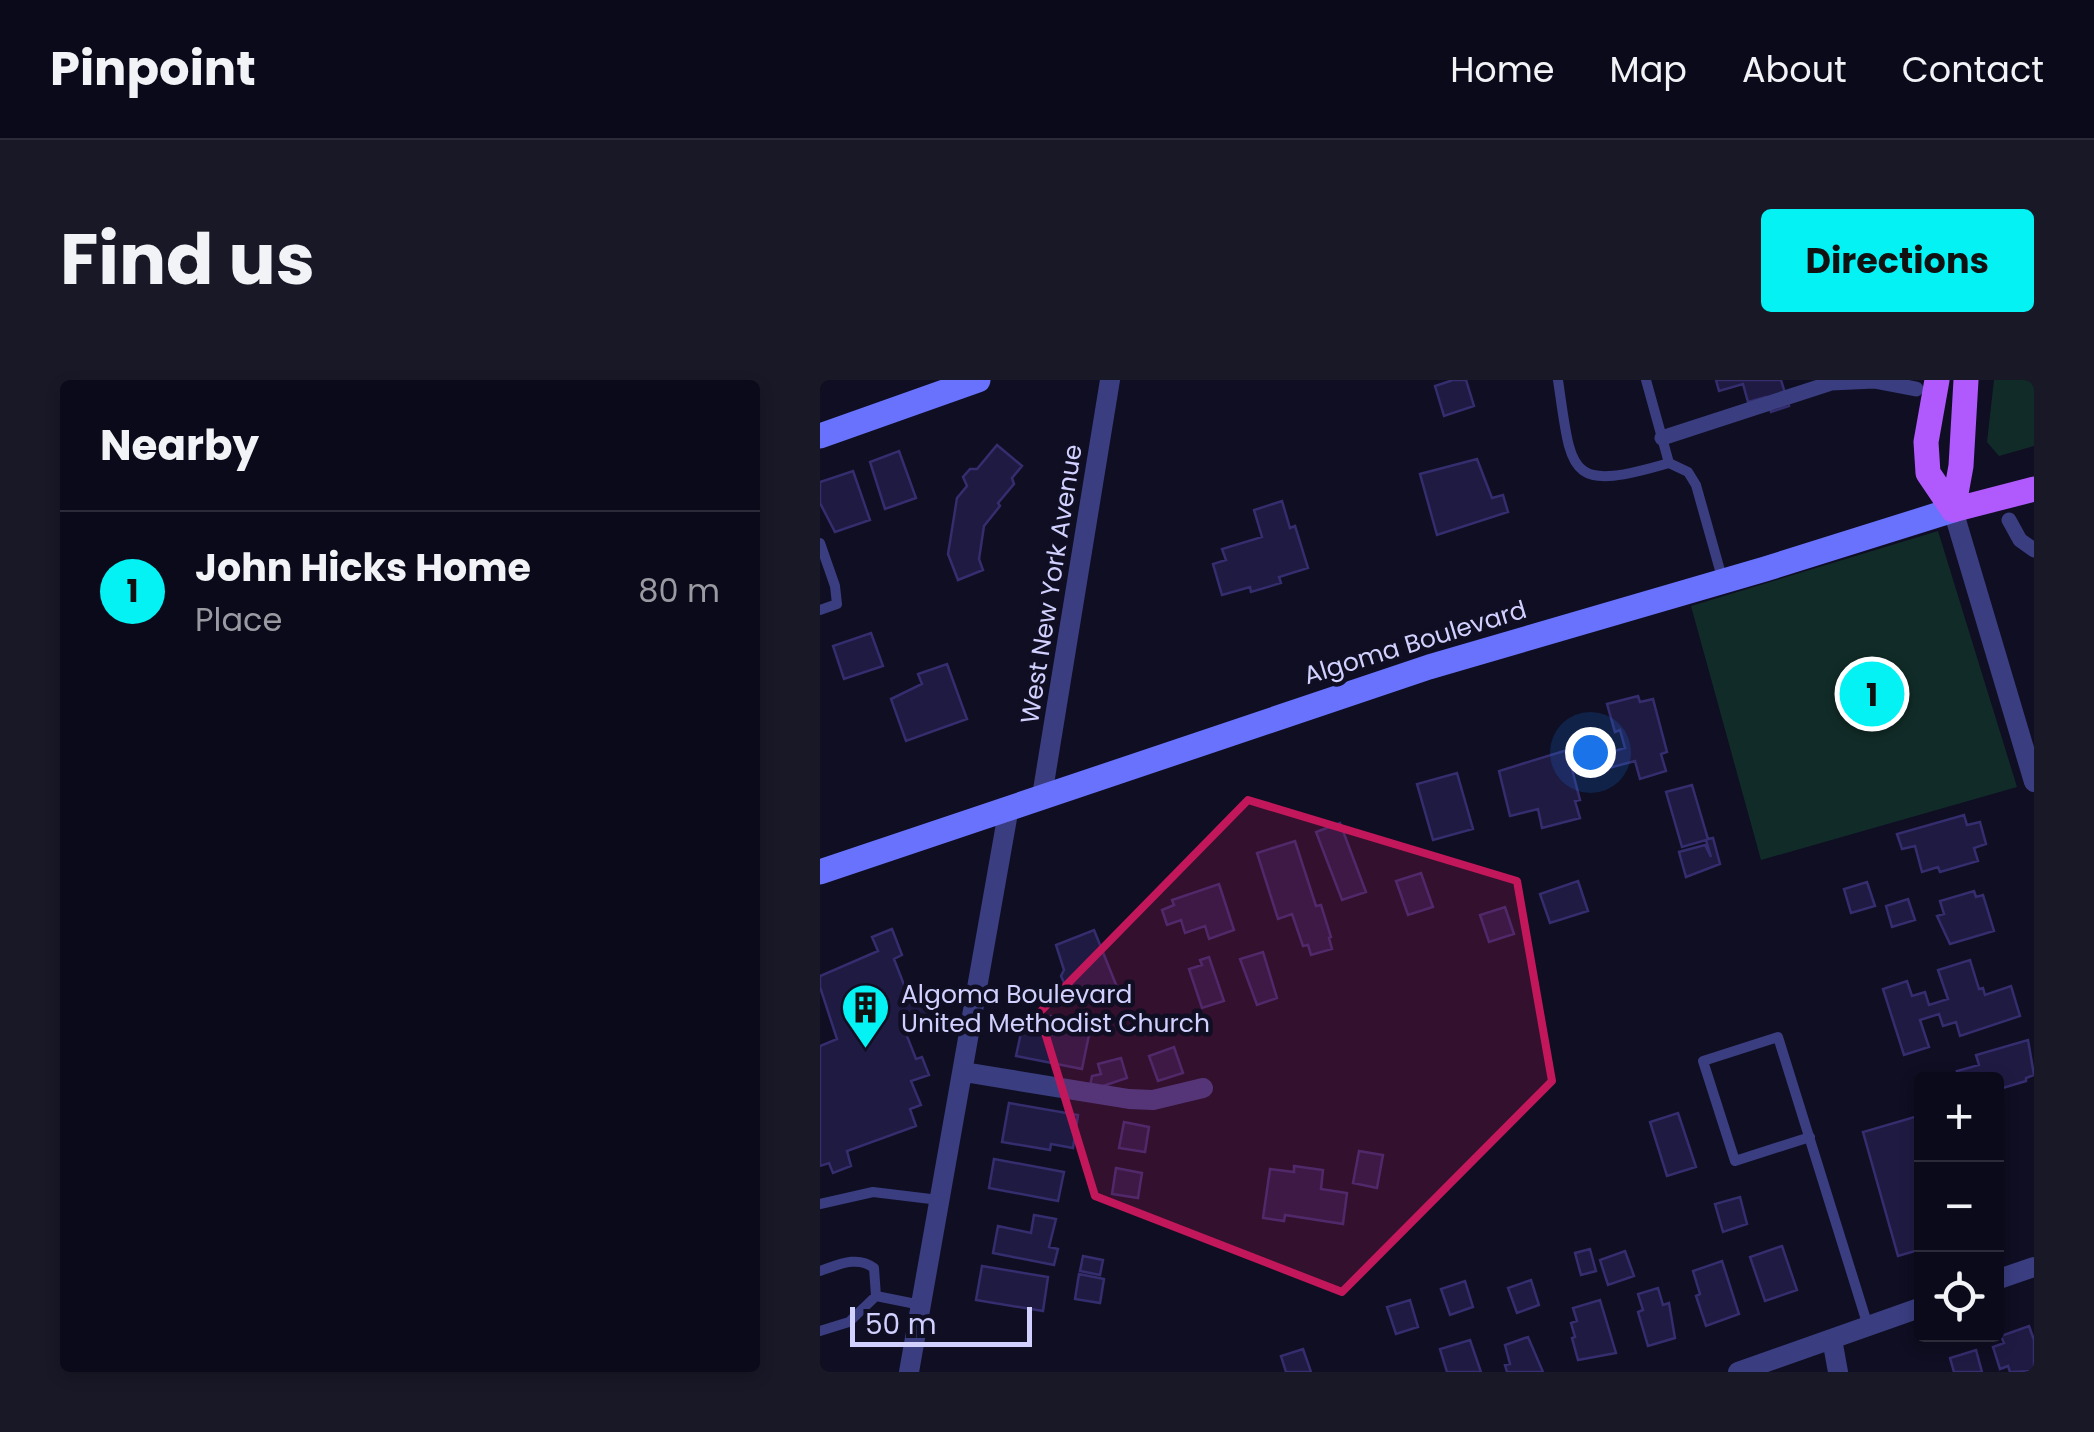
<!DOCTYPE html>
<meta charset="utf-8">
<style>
body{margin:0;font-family:Poppins,sans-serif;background:#191827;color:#f1f3f6}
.controls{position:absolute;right:30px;bottom:30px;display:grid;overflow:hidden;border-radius:10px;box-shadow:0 5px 15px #0003}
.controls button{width:90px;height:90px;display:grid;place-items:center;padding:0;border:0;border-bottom:2px solid #2b2b39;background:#0b0a1a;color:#f1f3f6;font:50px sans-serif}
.scale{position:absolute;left:30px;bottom:25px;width:182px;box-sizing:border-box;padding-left:10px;border:5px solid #d1d0fe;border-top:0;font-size:28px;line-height:35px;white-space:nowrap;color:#d1d0fe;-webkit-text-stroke:8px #0f0e22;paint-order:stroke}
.you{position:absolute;left:770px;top:372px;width:35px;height:35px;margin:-25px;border:8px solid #fff;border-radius:50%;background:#1a73e8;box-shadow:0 0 0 15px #1a73e833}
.badge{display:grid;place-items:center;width:65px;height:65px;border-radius:50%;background:#05f2f5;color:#111;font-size:32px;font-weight:700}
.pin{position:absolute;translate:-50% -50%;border:5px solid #fff;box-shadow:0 2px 10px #0006}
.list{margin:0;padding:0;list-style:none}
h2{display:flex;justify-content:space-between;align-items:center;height:130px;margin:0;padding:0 40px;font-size:42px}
h2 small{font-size:32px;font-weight:400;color:#9a9aa2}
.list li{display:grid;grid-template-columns:65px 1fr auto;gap:30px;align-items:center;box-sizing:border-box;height:160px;padding:0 40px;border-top:2px solid #2b2b39}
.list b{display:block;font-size:38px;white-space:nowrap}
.list p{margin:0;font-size:32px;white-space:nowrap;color:#9a9aa2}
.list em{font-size:32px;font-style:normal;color:#9a9aa2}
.icon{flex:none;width:55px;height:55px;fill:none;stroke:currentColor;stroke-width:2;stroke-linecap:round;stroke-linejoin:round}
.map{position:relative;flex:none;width:1214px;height:992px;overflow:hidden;border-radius:10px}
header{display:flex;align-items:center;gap:60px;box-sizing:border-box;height:140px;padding:0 50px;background:#0b0a1a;border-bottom:2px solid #2b2b39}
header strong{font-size:48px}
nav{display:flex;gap:55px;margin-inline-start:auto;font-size:35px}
.intro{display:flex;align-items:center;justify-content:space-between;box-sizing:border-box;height:240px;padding:0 60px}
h1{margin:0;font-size:70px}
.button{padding:25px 45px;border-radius:10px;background:#05f2f5;color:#111;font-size:35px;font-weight:700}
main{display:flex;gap:60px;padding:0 60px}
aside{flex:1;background:#0b0a1a;border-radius:10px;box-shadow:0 5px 15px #0003}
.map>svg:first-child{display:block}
.green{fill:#112c28}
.building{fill:#1f1a42;stroke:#342d6e;stroke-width:2.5}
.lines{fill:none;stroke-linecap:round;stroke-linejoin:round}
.service{stroke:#3a3d80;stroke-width:10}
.pedestrian{stroke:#3a3d80;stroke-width:15}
.minor{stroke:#3a3d80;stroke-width:20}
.secondary{stroke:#6972fc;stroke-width:25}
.primary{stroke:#b059fc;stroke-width:25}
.marked{fill:#c2185b;fill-opacity:0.2;stroke:#c2185b;stroke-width:8;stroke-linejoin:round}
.labels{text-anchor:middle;stroke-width:9;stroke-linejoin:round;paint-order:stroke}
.street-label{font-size:25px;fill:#d1d0fe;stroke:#0f0e22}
.poi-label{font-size:25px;fill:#d1d0fe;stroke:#0f0e22;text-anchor:start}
</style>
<header>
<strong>Pinpoint</strong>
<nav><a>Home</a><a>Map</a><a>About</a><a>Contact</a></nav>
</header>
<div class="intro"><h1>Find us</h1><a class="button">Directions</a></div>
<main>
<aside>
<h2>Nearby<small></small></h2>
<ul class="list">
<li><span class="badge">1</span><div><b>John Hicks Home</b><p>Place</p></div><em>80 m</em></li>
</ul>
</aside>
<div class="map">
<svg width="1214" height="992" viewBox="0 0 1214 992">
<rect width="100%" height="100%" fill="#0f0e22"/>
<path class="green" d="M1174,0H1214V66L1179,76L1167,62Z
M1118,151L1197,407L941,480L871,226Z"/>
<path class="building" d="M633,0H646L654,26L624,36L615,6Z
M896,0H961L969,26L951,32L946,17L928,22L923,4L899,11Z
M177,65L202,86L192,98L194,104L178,123L180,126L164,146L159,179L163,190L138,200L128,174L137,118L147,106L143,97L150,89H157Z
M79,71L96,118L65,129L50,82Z
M657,79L672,118L683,115L688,132L617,155L600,94Z
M33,91L50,140L15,152L0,123V102Z
M462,121L470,148L475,146L488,188L459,197L461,203L431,212L430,207L402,215L393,184L406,180L402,169L442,157L434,130Z
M51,253L63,286L24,299L13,266Z
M127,284L147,339L86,361L71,319L102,304L98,294Z
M818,316L820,322L833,319L847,372L841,374L846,391L820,399L815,381L785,389L781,375L805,368L800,350L795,352L787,324Z
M747,370L760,420L755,421L760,438L722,448L718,429L690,436L679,391Z
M637,393L653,449L613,460L597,404Z
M872,405L888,459L893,458L900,484L866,497L859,472L885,465L891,477L886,460L862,467L846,412Z
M1144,435L1147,445L1160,442L1166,464L1154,468L1158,481L1120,492L1118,487L1102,492L1095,466L1082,469L1077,454Z
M520,443L546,512L522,520L496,452Z
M475,461L496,526L501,525L511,557L509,558L512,569L491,575L488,565L483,566L472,534L458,539L437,473Z
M601,493L613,527L588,535L576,501Z
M758,501L768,531L730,543L720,514Z
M1047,502L1055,526L1031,533L1024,509Z
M399,504L414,550L389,559L385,546L365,553L361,540L347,545L342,530L354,525L352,520Z
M1154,511L1156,517L1163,515L1174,551L1130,564L1117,536L1124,534L1120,521Z
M1088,519L1095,540L1072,547L1066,526Z
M685,527L694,554L669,562L660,535Z
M72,549L82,575L74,579L91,623L104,618L112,641L85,651L96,679L102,677L109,695L91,701L101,725L90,729L96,746L27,771L31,786L13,793L9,783L0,786V666L17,659L0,607V596L58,571L52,557Z
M274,550L297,607L258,621L253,607L245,605L241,596L244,590L236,565Z
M443,572L457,618L437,625L420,579Z
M389,577L404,621L382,628L369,589L382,585L380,580Z
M1150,580L1159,609L1163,608L1165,615L1191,606L1200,636L1140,656L1136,642L1123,646L1119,634L1100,640L1109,667L1084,675L1063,609L1087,601L1092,616L1105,612L1109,625L1128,619L1118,590Z
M231,636L251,640L249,646L270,650L262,689L196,676L202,648L211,650L213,639L230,642Z
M1208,660L1214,695L1206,698V701L1183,708L1180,697L1140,699L1137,691L1159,685L1156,675Z
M354,667L363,693L338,701L329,676Z
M301,678L307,698L280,707L270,706L272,696L281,694L278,684Z
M189,723L258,735L253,768L231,764L230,770L182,762Z
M858,733L876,787L847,796L830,742Z
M1098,736L1102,750V869L1078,876L1043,752Z
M304,742L329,747L325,772L299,768Z
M539,771L563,775L557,808L533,803Z
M174,779L244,792L238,821L169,808Z
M474,786L503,790L501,809L527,813L523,844L465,835L464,841L443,838L450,789L474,792Z
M296,788L322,793L318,818L292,814Z
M920,817L927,844L903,852L895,824Z
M214,835L236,839L229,867L238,869L234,885L173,873L178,846L211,853Z
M962,866L977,910L945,921L930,877Z
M770,869L776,891L761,895L755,873Z
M805,871L814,896L788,905L780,880Z
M263,876L283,880L280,895L260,891Z
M902,881L919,934L886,946L876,916L880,914L873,891Z
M162,886L228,897L223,931L156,920Z
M259,894L284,899L280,923L255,919Z
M711,900L719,925L697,933L688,908Z
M645,901L653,927L630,935L621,909Z
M838,908L843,925L849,923L855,958L828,966L818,932L823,930L818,914Z
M590,920L598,947L576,954L567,927Z
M780,920L796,973L758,980L752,958L755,957L751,943L757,941L753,928Z
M1209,946L1214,960V991L1190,992L1188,986L1180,989L1173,967L1184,963L1181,956Z
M708,957L723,992H687L685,985L690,984L685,965Z
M650,960L661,992H627L620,969Z
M483,969L491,992H466L461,976Z
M1156,970L1162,992H1134L1130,978Z"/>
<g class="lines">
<path class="service" d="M738,0C752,95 747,113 849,83L868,92L876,105L903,201
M826,0L849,83
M0,163L15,206L17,224L0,230
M990,757L915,781L883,681L958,657L1048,946
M0,824L53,812L119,820
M0,891C18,885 37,875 54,888L56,916
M56,916L101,925
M0,951L29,942L56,916"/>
<path class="pedestrian" d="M842,58L1011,3L1054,1L1096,9
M1189,140L1200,160L1214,170"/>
<path class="minor" d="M1133,130L1214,402
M222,416L290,0
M144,692L309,719L333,720L383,708
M1176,900L1214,887
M1012,959L1018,992
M89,992L189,427
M918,992L1102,927"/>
<path class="secondary" d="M0,56L158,0
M0,492L609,287L945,189L1133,130"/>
<path class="primary" d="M1117,0L1106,62L1108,93L1133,130
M1133,130L1141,86L1146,0
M1133,130L1214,109"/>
</g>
<path class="marked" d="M428,420L697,501L732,701L522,912L275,816L219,633Z"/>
<defs>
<symbol id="building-pin" viewBox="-11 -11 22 30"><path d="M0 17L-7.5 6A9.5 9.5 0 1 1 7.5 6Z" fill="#05f2f5" stroke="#0f0e22"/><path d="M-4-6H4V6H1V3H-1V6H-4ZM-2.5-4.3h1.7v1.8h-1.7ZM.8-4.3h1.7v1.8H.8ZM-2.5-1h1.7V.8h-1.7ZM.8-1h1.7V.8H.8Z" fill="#111"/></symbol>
</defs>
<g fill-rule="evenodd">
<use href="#building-pin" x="18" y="600" width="55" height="75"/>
</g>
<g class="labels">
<g class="street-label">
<text transform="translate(231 204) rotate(-81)" y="9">West New York Avenue</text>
<text transform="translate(595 262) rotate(-17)" y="9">Algoma Boulevard</text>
</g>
<g class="poi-label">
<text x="81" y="623">Algoma Boulevard<tspan x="81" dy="29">United Methodist Church</tspan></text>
</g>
</g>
</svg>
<div class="controls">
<button>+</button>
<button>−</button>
<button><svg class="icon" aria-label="locate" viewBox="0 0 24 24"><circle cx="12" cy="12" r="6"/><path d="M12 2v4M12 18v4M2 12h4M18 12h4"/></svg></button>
</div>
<div class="scale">50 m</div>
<div class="you"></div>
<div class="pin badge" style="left:1052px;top:314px">1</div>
</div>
</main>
